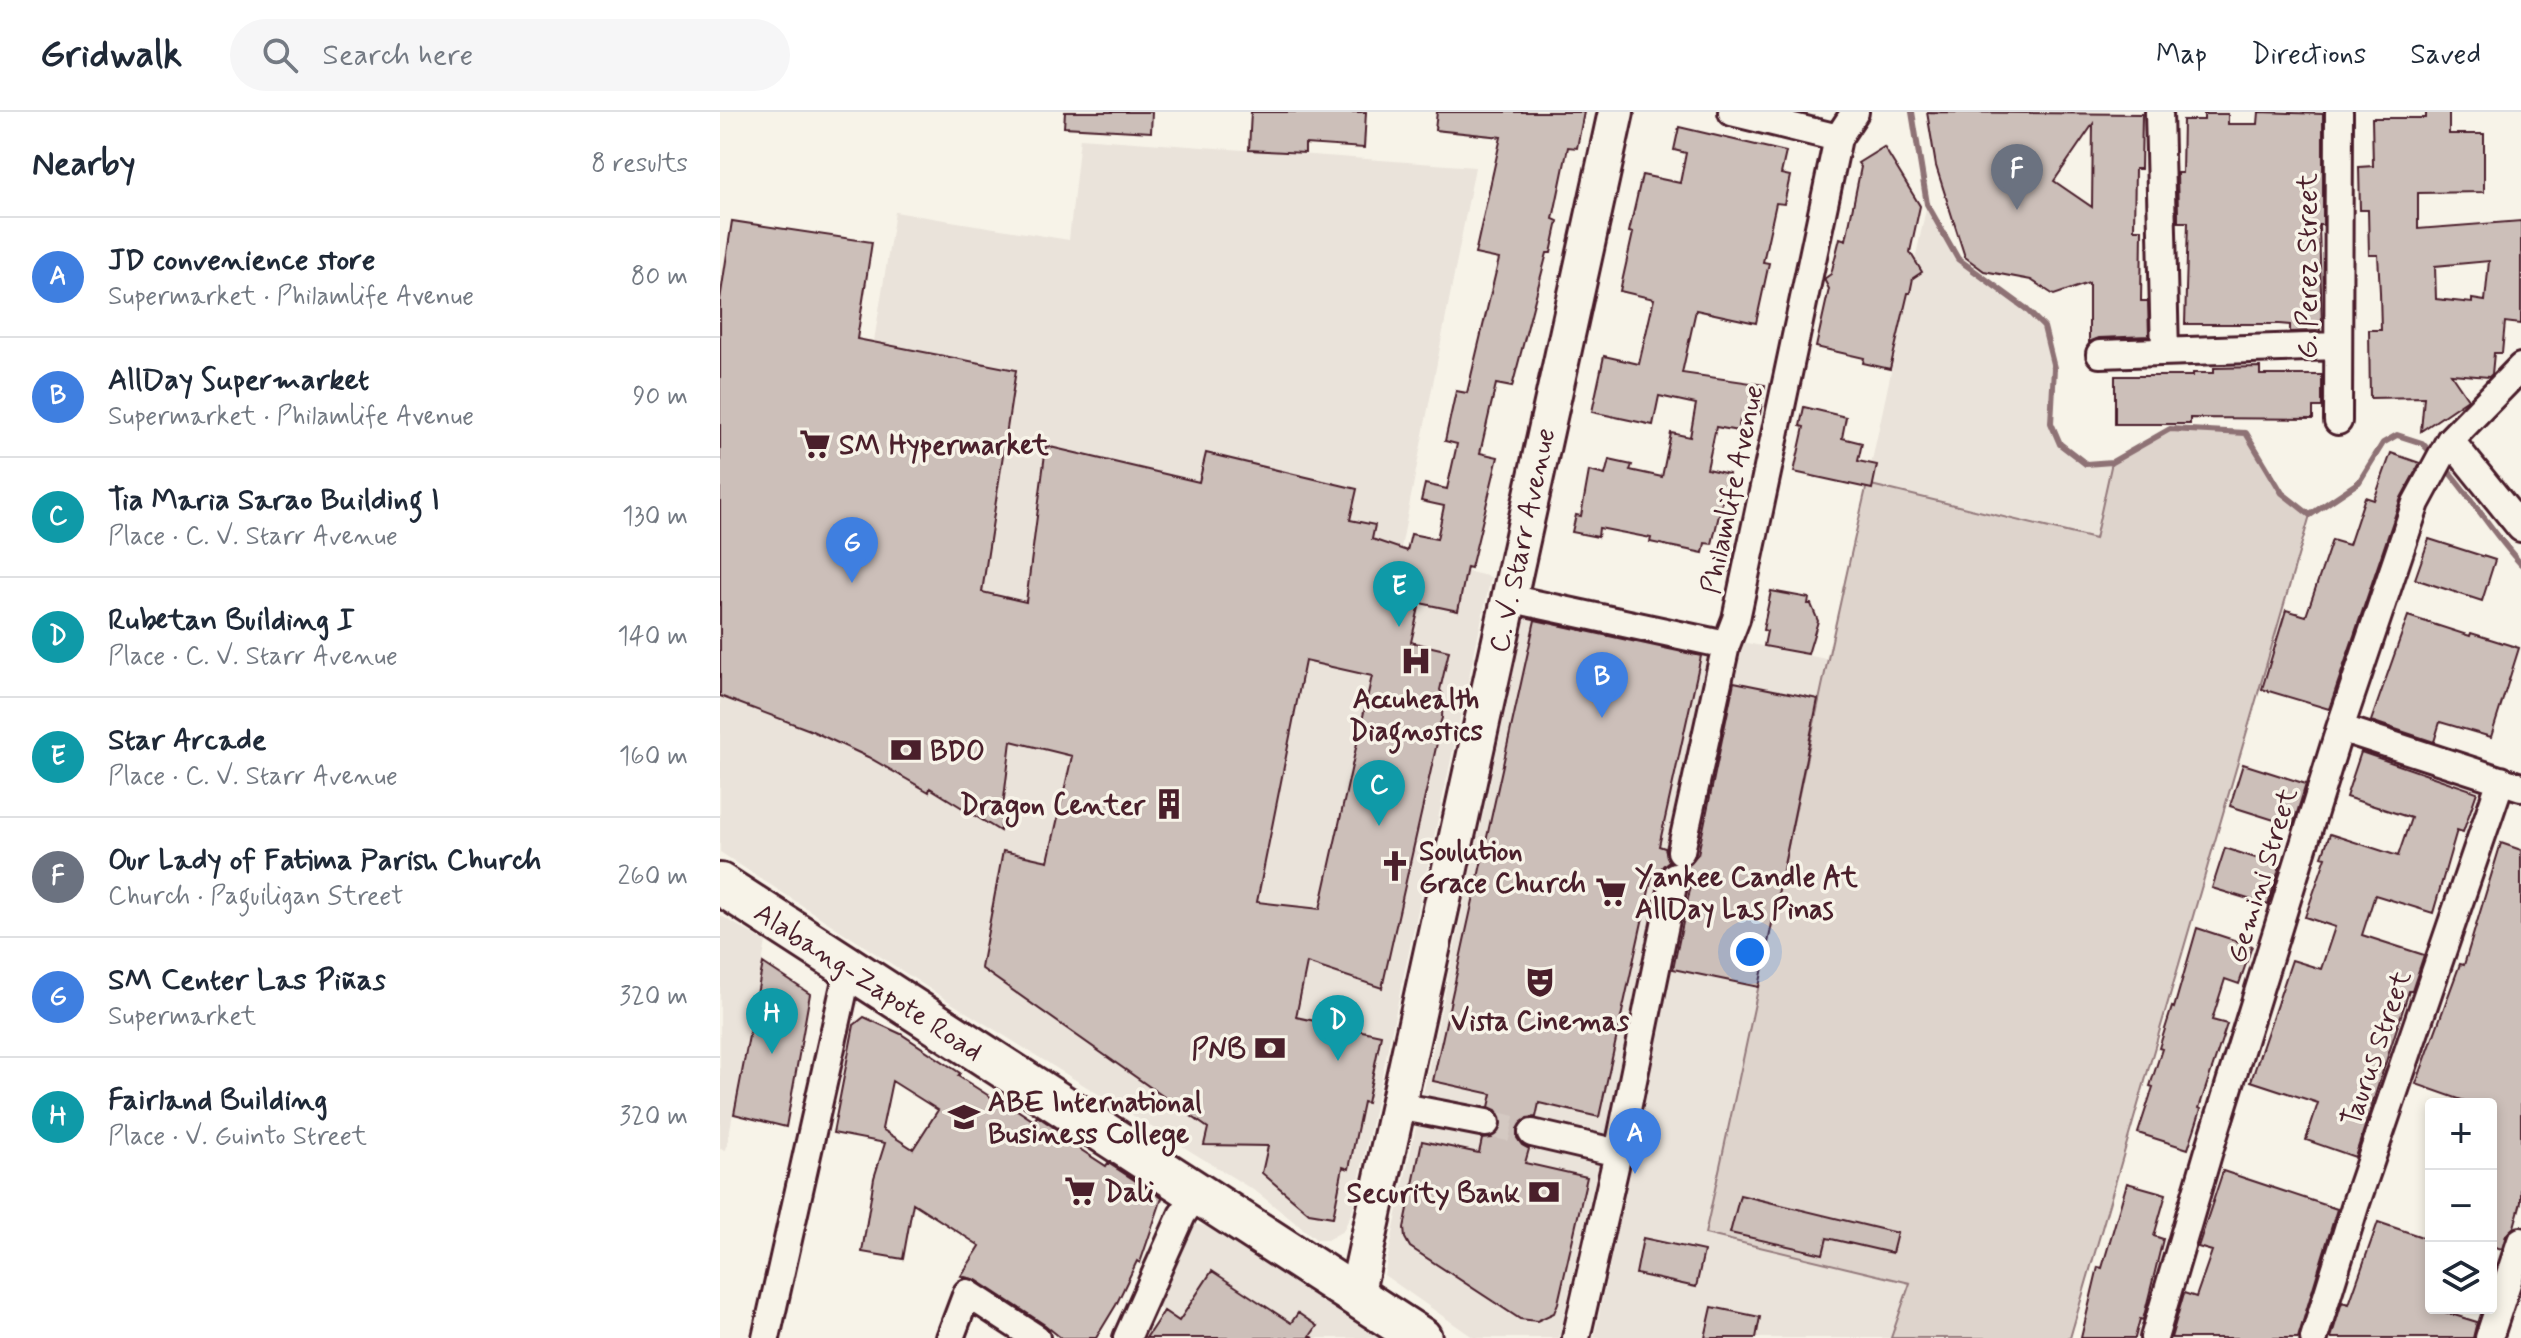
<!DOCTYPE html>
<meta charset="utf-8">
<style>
body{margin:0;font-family:Mynerve,sans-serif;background:#f6f6f7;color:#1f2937}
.controls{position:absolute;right:24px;bottom:24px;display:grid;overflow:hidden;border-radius:8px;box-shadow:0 4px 12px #0003}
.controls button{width:72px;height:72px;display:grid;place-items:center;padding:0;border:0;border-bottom:2px solid #e0e1e3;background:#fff;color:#1f2937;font:40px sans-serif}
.you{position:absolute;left:1030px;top:840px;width:28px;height:28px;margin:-20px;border:6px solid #fff;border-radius:50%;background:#1a73e8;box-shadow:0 0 0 12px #1a73e833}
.badge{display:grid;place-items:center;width:52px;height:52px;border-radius:50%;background:#4a1f2b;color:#fff;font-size:26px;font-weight:700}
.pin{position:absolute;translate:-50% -66px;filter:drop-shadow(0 2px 4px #0008)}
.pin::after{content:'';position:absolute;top:42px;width:28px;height:24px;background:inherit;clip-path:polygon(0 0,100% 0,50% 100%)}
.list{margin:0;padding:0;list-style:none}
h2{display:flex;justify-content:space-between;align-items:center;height:104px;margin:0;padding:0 32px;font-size:34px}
h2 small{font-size:26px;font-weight:400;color:#747a83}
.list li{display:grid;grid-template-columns:52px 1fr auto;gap:24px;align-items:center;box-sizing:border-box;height:120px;padding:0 32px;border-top:2px solid #e0e1e3}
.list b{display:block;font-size:30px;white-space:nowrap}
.list p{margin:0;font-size:26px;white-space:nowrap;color:#747a83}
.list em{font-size:26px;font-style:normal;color:#747a83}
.icon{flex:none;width:44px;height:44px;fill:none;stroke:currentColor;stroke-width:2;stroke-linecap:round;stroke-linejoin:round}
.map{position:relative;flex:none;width:1801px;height:1226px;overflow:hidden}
header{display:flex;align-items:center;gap:48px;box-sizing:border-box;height:112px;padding:0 40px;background:#fff;border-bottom:2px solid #e0e1e3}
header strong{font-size:38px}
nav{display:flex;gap:44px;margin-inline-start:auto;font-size:28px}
.search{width:560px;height:72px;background:#f6f6f7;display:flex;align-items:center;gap:20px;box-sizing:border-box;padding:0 28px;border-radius:44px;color:#747a83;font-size:30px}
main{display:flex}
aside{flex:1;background:#fff}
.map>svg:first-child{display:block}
.built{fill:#eae3da}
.green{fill:#ded4cc;stroke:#947a7c;stroke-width:2}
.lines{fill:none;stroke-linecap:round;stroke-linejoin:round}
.stream{stroke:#8e7275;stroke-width:6}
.building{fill:#ccbfb9;stroke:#4a1f2b;stroke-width:2;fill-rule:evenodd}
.minor-tunnel{stroke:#d4c9c2;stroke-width:26;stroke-dasharray:26 13;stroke-linecap:butt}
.minor-casing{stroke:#4a1f2b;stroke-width:32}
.major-casing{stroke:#4a1f2b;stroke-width:40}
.highway-casing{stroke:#4a1f2b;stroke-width:46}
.minor{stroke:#f7f3e8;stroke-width:26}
.major{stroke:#f7f3e8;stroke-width:34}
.highway{stroke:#f7f3e8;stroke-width:40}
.labels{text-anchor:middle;stroke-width:7;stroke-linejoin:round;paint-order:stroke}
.street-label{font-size:28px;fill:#4a1f2b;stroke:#f7f3e8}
.poi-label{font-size:28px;font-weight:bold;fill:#4a1f2b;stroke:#f7f3e8;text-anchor:start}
</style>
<header>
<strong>Gridwalk</strong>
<div class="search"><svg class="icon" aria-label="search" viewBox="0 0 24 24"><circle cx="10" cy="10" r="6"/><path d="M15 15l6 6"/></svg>Search here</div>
<nav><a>Map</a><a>Directions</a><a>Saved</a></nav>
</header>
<main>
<aside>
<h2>Nearby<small>8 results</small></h2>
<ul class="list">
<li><span class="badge" style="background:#3f7fe0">A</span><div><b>JD convenience store</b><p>Supermarket · Philamlife Avenue</p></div><em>80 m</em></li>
<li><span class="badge" style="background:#3f7fe0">B</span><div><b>AllDay Supermarket</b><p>Supermarket · Philamlife Avenue</p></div><em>90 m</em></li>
<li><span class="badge" style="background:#0f9aa8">C</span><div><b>Tia Maria Sarao Building I</b><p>Place · C. V. Starr Avenue</p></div><em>130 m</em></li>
<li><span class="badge" style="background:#0f9aa8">D</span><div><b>Rubetan Building I</b><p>Place · C. V. Starr Avenue</p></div><em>140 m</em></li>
<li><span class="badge" style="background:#0f9aa8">E</span><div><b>Star Arcade</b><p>Place · C. V. Starr Avenue</p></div><em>160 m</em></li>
<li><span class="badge" style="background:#6b7280">F</span><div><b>Our Lady of Fatima Parish Church</b><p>Church · Paguiligan Street</p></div><em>260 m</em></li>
<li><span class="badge" style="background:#3f7fe0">G</span><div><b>SM Center Las Piñas</b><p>Supermarket</p></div><em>320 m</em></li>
<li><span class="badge" style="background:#0f9aa8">H</span><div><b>Fairland Building</b><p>Place · V. Guinto Street</p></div><em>320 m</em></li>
</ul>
</aside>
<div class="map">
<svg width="1801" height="1226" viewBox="0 0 1801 1226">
<rect width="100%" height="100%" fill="#f7f3e8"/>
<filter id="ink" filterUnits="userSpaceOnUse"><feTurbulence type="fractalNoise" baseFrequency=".0125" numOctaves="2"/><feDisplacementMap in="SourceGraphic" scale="16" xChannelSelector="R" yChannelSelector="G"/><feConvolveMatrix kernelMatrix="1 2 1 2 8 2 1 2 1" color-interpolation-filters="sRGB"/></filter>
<g filter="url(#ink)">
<path class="built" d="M360,26L755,55L681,436L746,459L771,465L632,1100L623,1119L607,1128H597L538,1081L233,892L0,740V206L154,229L175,100L349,128Z
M1207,92L1238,147L1305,196L1324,215L1334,256L1331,311L1340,332L1366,352L1392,350L1375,427L1190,1171L1171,1226H874L943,900L914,894L839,1226H754L664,1163L806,503L1014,549L1017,529L1106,547L1147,372Z
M0,803L46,830L6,1038L0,1037Z
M475,1112L491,1115L663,1226H485L433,1192L468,1115Z"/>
<path class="green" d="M1450,317L1526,321L1562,380L1590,403L1350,1226H1171L1190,1171L985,1122C1041,873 1089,622 1147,372L1375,427L1392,350Z"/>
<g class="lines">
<path class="stream" d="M1192,0L1207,92L1238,147L1305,196L1324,215L1334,256L1331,311L1340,332L1366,352L1392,350L1450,317L1526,321L1562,381L1590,403L1639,370L1663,331L1677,323L1702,331L1715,345
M1723,353C1751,384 1772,421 1801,452"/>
</g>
<path class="building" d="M345,0H432L431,20L344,15Z
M531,0H646L644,36L585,32V41L529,38Z
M717,0H864L857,36L848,35L833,107L838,109L831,141H827L792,275L776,272L760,341L778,345L751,456L747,455L738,499L700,491L691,530L729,539L720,578L723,582L722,606L714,630L717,631L662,876L587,851L576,905L661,923L647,991L643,990L629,1057L623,1055L613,1105L589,1101L542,1061L548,1034L484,1033L488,1016L261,856L283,739L328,749L352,644L291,629L280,719L210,676L209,680L148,645L90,618L0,584V188L12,109L152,130L137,227L296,258L262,480L306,490L326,334L479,370L486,341L637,377L630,408L655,413L652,427L687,439L691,422L717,427L724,394L701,389L705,372L727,377L737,332L725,329L736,279L747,281L779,147L755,142L781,25L715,18ZM585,549L652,564L600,797L537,790Z
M1207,0L1422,2L1421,57H1415L1414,117H1422L1421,189H1428L1429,224L1379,226L1369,230V171L1334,183L1311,168L1264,159L1245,145L1216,54ZM1373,12L1372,95L1334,69Z
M1539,0L1603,2V113H1599L1602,213H1599L1600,219L1570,220V213L1559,212H1465L1468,110H1458V101L1457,61H1462L1463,8H1484V2H1508V12H1538Z
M1706,0H1729V22H1764V80L1698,81V117L1801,109V212L1785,210L1782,241H1774L1772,262L1769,265L1731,262L1748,287L1701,319L1704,285L1650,286L1649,218H1661L1660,180L1658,143H1649L1648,98H1640L1639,55L1653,54L1652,6H1706ZM1769,149L1765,189L1752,187V191L1716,187L1715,154Z
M959,15L1066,40L1061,62L1070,64L1064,92L1056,91L1043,150L1049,151L1036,211L976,198L962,261L1045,273L1040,302L1028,300L1027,309L1020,308L1018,319L996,315L987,357L1009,362L992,432L985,431L983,441L930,430L931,426L879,416L878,425L852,420L856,403L861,404L869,359L885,363L889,348L912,353L910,358L942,365L951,321L970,325L976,292L939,284L933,313L872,300L884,244L919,252L934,187L900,179L913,121L909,120L922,63L960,71L966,41L954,38Z
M1164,35L1200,94L1190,140L1202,160L1193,166L1190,181H1188L1170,257L1143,251L1144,246L1096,235L1109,177L1104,167L1111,162L1120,126L1126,128L1141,55L1138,51Z
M1540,255V263H1602V295H1593V307L1470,306V312H1395V264H1473V261H1494V256Z
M1084,295L1126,305L1122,326L1142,331L1138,349L1157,353L1152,377L1074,360L1084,315L1080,314Z
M1671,341L1700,351L1681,386L1609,597L1542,577L1566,498L1586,504L1612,428L1629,433L1645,385L1654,388Z
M1709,427L1775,448L1762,489L1695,467Z
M1051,479L1089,486L1088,492H1091L1098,509L1088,542L1044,534L1047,519L1043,518Z
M1688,504L1750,524L1751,521L1799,536L1771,625L1720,610L1714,630L1651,609Z
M815,508L981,544L939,734L945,736L949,749L943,754L939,761L933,760L879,1005L819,991L816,1005L807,1006L797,1017V1026L802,1033L809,1037L805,1051L867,1065L838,1191L834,1201L817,1209L800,1207L690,1135L685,1126L684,1116L702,1029L759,1041L762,1027L772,1026L781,1015V1005L776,998L769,995L772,982L713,969Z
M1014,570L1098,587L1039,875L953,857L972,768L967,754L978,742Z
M1641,640L1757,680L1743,720L1737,718L1713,801L1655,783L1642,823L1704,843L1692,879H1689L1635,1045L1586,1028L1598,991L1531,969L1572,848L1601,857L1615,815L1585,805L1606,745L1602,744L1610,722L1678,744L1691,706L1626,685Z
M1523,652L1586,672L1573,714L1510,694Z
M1781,731L1801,738V1090L1794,1115L1786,1123L1782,1137L1771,1134V992H1753L1696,972L1740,852L1744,853Z
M1505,736L1560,754L1548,793L1492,776Z
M1477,816L1532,834L1519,872L1505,867L1492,908L1507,912L1479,996L1481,997L1468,1037L1418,1021L1433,975L1430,974L1442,937L1439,936L1452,895L1454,896Z
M43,851L90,882L66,1015L14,1002Z
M144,905L181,922L240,961L238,964L280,991L282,988L314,1009L317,1004L351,1027L349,1030L386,1054L388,1051L442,1086L420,1151L417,1149L396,1193L376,1226H341L325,1213L256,1168L241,1164L260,1134L193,1091L183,1147L142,1140L154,1066L165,1031L113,1021L134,913ZM172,969L218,998L193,1037L162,1017Z
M1503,1059L1617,1097L1578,1226H1451L1464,1181L1476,1185L1492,1139L1478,1135Z
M1407,1071L1446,1082L1434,1124L1443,1127L1423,1208L1420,1207L1415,1226H1361L1378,1155L1382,1156Z
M1020,1083L1177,1121L1172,1141L1107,1126L1103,1142L1010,1121Z
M1658,1110L1711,1128V1196L1757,1210L1753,1226H1611L1622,1190L1629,1192Z
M923,1126L984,1139L976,1175L916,1162Z
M492,1159L571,1211L578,1201L597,1214L590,1224L594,1226H426L444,1199L459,1209Z
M992,1195L1040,1205L1036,1226H985Z"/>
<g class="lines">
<path class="minor-tunnel" d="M766,1011L812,1021"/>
<defs>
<path id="minor" d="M1012,0L1118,26
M1439,0L1445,240
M1380,242L1618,234
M1618,309L1619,0
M1730,328L1801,416
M788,486L1006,533
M1620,616L1801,675
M961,739L1006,533L1016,507L1118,26L1135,0
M678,994L766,1011
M812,1021L898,1041
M46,1226L129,855
M230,1226L247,1181L316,1226
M407,1226L462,1103L477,1082
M856,1226L898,1041L955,764
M1434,1226L1488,1042L1620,616L1696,391L1730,328L1801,255
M1594,1226L1636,1091L1781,668
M1769,1226L1801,1129"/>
<path id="major" d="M636,1184L896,0"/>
<path id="highway" d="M0,772L701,1226"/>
</defs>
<use href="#minor" class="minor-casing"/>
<use href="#major" class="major-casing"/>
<use href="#highway" class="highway-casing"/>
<use href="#minor" class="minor"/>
<use href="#major" class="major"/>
<use href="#highway" class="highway"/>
</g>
</g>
<defs>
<symbol id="supermarket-bare" viewBox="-9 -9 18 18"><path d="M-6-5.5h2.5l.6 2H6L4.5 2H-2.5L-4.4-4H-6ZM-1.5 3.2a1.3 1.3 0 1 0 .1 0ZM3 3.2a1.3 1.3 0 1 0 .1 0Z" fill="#4a1f2b" stroke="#f7f3e8" stroke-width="2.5" paint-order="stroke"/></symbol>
<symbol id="hospital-bare" viewBox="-9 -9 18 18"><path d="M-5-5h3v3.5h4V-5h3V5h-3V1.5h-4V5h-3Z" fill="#4a1f2b" stroke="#f7f3e8" stroke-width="2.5" paint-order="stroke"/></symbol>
<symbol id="bank-bare" viewBox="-9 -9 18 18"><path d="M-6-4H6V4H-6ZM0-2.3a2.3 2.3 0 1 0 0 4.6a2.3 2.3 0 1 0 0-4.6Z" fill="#4a1f2b" stroke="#f7f3e8" stroke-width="2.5" paint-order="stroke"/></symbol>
<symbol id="building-bare" viewBox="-9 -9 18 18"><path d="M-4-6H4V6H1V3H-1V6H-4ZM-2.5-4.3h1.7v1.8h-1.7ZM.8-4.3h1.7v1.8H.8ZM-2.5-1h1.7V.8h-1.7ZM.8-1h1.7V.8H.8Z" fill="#4a1f2b" stroke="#f7f3e8" stroke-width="2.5" paint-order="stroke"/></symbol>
<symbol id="church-bare" viewBox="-9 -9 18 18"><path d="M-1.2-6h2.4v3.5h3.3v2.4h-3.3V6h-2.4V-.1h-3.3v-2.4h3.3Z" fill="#4a1f2b" stroke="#f7f3e8" stroke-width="2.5" paint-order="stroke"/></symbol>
<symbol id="theatre-bare" viewBox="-9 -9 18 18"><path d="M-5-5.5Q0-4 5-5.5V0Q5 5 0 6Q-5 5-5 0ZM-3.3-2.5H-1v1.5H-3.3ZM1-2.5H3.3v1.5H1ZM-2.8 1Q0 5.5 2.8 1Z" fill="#4a1f2b" stroke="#f7f3e8" stroke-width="2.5" paint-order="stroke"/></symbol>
<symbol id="university-bare" viewBox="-9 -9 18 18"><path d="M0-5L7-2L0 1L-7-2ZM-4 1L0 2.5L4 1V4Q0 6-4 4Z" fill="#4a1f2b" stroke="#f7f3e8" stroke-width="2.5" paint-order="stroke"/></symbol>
</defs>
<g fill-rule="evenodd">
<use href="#supermarket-bare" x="73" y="310" width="44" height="44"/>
<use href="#hospital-bare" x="674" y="527" width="44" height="44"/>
<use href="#bank-bare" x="164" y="616" width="44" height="44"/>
<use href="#building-bare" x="427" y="670" width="44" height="44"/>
<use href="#church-bare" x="653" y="732" width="44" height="44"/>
<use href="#supermarket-bare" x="869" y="758" width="44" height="44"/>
<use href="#theatre-bare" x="798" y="848" width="44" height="44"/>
<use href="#bank-bare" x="528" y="914" width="44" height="44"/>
<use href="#university-bare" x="222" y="983" width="44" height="44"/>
<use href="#supermarket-bare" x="338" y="1057" width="44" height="44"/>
<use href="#bank-bare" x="802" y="1058" width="44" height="44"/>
</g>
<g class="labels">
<g class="street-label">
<text transform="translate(1586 154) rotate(-90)" y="10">G. Perez Street</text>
<text transform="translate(1011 377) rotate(-78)" y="10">Philamlife Avenue</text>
<text transform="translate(801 428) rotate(-78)" y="10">C. V. Starr Avenue</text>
<text transform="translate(1541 763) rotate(-73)" y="10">Gemini Street</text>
<text transform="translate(149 869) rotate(33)" y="10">Alabang-Zapote Road</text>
<text transform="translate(1655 936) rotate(-71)" y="10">Taurus Street</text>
</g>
<g class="poi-label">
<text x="119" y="342">SM Hypermarket</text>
<text x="696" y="596" text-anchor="middle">Accuhealth<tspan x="696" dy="32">Diagnostics</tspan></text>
<text x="210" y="648">BDO</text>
<text x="425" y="702" text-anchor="end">Dragon Center</text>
<text x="699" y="748">Soulution<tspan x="699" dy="32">Grace Church</tspan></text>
<text x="915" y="774">Yankee Candle At<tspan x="915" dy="32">AllDay Las Pinas</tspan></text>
<text x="820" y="918" text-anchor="middle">Vista Cinemas</text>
<text x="526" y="946" text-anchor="end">PNB</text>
<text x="268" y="999">ABE International<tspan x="268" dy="32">Business College</tspan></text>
<text x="384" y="1089">Dali</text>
<text x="800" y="1090" text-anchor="end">Security Bank</text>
</g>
</g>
</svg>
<div class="controls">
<button>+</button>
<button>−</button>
<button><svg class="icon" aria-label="layers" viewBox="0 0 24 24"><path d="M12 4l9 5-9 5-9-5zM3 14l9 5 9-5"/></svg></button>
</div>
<div class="you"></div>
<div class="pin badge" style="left:915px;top:1062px;background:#3f7fe0">A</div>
<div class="pin badge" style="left:882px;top:606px;background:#3f7fe0">B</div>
<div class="pin badge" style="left:659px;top:714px;background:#0f9aa8">C</div>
<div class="pin badge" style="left:618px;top:949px;background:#0f9aa8">D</div>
<div class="pin badge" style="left:679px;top:515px;background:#0f9aa8">E</div>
<div class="pin badge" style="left:1297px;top:98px;background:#6b7280">F</div>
<div class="pin badge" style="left:132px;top:471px;background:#3f7fe0">G</div>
<div class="pin badge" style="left:52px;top:942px;background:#0f9aa8">H</div>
</div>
</main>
